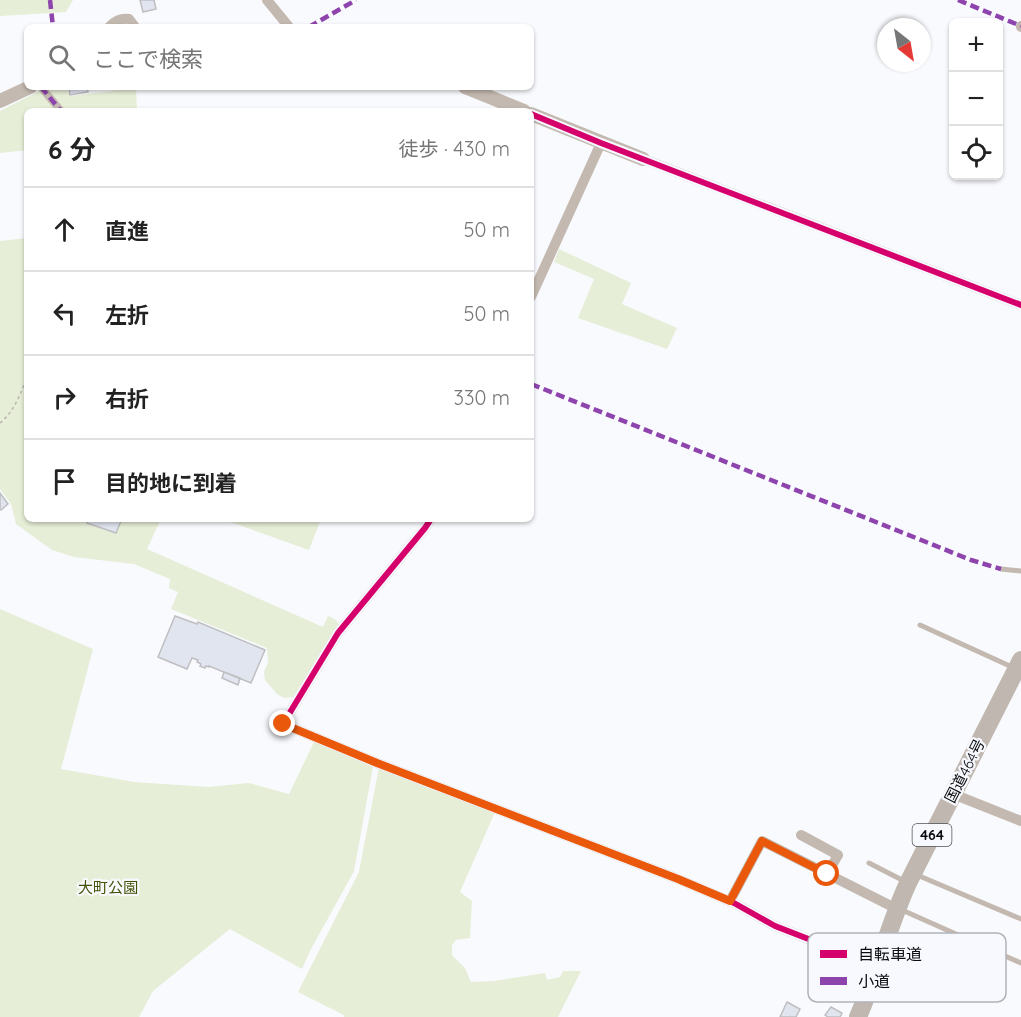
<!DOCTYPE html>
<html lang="ja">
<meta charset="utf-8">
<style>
body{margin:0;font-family:Quicksand,"Noto Sans JP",sans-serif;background:#f6f6f6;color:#222}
.controls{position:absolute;right:18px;top:18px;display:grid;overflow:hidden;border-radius:9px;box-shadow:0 2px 4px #0004}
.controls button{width:54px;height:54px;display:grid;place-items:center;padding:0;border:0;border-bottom:2px solid #e0e0e0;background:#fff;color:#222;font:30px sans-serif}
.compass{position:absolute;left:877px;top:18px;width:54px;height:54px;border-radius:50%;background:#fff;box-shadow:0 2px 4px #0004;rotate:149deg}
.stop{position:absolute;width:18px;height:18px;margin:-14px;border:4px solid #ea580c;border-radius:50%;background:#fff}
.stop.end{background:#ea580c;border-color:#fff;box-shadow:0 2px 6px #0008}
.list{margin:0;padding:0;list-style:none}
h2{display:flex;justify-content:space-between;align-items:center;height:78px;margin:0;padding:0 24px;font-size:26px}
h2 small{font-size:20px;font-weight:400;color:#767676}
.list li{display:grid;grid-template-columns:39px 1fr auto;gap:18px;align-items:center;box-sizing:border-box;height:84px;padding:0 24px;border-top:2px solid #e0e0e0}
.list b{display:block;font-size:22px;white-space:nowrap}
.list em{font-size:20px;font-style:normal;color:#767676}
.icon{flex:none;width:33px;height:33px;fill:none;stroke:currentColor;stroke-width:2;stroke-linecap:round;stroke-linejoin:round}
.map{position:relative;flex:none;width:1021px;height:1017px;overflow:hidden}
.search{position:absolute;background:#fff;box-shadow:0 2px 4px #0004;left:24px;top:24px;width:510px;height:66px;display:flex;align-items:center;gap:15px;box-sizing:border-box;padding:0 21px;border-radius:9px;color:#767676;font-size:22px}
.panel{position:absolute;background:#fff;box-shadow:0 2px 4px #0004;left:24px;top:108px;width:510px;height:414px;border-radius:9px}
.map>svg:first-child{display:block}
.green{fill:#e6eed7}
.building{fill:#e1e5ef;stroke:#bfbfc2;stroke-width:1.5}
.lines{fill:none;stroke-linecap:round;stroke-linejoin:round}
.path{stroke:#bbb5b1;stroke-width:1.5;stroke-dasharray:3 3;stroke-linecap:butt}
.service{stroke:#c3b9b0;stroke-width:5}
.pedestrian{stroke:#c3b9b0;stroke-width:8}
.minor{stroke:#c3b9b0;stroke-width:10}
.tertiary{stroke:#c3b9b0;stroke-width:14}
.trunk{stroke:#c0b8b0;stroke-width:18}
.quiet{stroke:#8e44ad;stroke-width:4.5;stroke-dasharray:9 4.5;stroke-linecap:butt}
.cycleway-casing{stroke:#f7f9ff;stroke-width:10}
.cycleway{stroke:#d6006c;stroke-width:6}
.route{stroke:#ea580c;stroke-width:8}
.labels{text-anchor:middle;stroke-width:4.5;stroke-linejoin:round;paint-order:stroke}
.shield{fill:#f7f9ff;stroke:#525356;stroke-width:1.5}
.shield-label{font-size:14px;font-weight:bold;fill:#0b0c0e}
.street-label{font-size:15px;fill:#0b0c0e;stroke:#f7f9ff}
.park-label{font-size:15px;fill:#435203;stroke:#f7f9ff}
.key{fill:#f7f9ff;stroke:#b0b2b7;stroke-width:1.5}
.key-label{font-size:16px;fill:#0b0c0e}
</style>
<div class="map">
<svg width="1021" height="1017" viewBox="0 0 1021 1017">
<rect width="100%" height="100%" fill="#f9fafd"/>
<path class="green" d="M0,0H73L66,12L0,16Z
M47,87H67L70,96L113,91V87H136L137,111H27V150L0,153V111Z
M27,238V519H161L147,549L323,627L328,616C333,618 336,619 339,625L293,697L284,698L277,694L265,680L264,672L268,662L267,648L171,609L178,592L169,588L170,579L134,564L74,557L52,550L16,524L11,504L0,489V241Z
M559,249L631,283L622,304L677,328L667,349L578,318L594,279L554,262Z
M222,519H321L309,550Z
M0,609L93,649L61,769L134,782L208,787L249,783L289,794L314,742L373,767L354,871L310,951L302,969L230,929L153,991L139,1017H0Z
M379,767L495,812L460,892L472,901L470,938L456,940L452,945V955L465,968L471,982L494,981L545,973L547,980L560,977L563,971H581L558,1017H344V1015L298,992L359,872Z"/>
<path class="building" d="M140,0H154L156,9L143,12Z
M69,87H87L88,92L70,95Z
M0,493L8,504L1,510L0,509Z
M88,519H115L121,521L116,533L87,523Z
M175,616L197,624L198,622L265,650L251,683L209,666V667L206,666L205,668L200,666L201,664L197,662L198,660L192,658L187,669L158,657Z
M224,672L240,678L238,685L222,678Z
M787,1002L800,1009L796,1017H780Z
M831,1007L842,1013L840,1017H828L825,1015Z"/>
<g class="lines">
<path class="path" d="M0,423C14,412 21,393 27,377"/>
<path class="service" d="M1001,569L1021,571
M920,625L1012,667
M869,863L904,881
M917,875L1021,919
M902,910L1021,963"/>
<path class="pedestrian" d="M41,87L61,111"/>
<path class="minor" d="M267,0L289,27
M1021,26V27
M109,27C115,21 120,18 129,19L135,27
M643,159L1021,305
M531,297L601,143
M431,519L425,528L338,633L283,724L377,763L678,879L734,903L775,926L878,966
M953,794L1021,821
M801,835L838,855L827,874
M730,901L762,841L897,909"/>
<path class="tertiary" d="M465,87L524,111
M0,101L30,87
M531,114L643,159"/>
<path class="trunk" d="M858,1017C877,973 888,927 908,883L1021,660"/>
<path class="quiet" d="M50,0L53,27
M958,0L1021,26
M309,27L356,0
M41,87L61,111
M531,384L971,560L1001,569"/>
<defs>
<path id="cycleway" d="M531,114L601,143L1021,305
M431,519L425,528L338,633L283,724L377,763L678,879L734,903L775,926L878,966"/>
</defs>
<use href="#cycleway" class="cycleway-casing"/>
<use href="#cycleway" class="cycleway"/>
</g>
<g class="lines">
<path class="route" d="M283,724L377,763L678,879L730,901L762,841L827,874"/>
</g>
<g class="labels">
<rect class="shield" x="912.5" y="824" width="39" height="22" rx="4.5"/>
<g class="shield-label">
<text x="932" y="840">464</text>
</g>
<g class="street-label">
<text transform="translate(965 771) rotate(-63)" y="5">国道464号</text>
</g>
<g class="park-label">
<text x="108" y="893">大町公園</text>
</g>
</g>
<rect x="808" y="933" width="198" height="69" rx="9" class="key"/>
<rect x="820" y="950" width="27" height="8" fill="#d6006c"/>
<rect x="820" y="977" width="27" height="8" fill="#8e44ad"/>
<g class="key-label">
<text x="858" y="960">自転車道</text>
<text x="858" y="987">小道</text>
</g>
</svg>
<div class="controls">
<button>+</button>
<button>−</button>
<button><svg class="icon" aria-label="locate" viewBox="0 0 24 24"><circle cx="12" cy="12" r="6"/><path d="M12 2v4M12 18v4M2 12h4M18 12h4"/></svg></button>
</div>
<svg class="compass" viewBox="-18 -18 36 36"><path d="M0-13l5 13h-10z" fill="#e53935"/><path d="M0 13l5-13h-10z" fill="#767676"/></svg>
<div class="stop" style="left:827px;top:874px"></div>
<div class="stop end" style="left:283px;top:724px"></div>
<div class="search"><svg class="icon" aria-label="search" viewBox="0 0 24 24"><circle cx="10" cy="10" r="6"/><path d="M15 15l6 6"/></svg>ここで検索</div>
<section class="panel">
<h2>6 分<small>徒歩 · 430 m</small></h2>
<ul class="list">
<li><svg class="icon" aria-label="ahead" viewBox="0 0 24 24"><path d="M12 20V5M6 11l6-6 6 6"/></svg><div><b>直進</b></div><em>50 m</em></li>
<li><svg class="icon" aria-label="left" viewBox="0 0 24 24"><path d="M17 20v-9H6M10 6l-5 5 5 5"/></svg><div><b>左折</b></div><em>50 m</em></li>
<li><svg class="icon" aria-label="right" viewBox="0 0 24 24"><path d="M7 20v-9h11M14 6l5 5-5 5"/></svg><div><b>右折</b></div><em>330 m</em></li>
<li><svg class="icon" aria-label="arrive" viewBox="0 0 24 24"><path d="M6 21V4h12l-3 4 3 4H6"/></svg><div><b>目的地に到着</b></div></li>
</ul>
</section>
</div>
